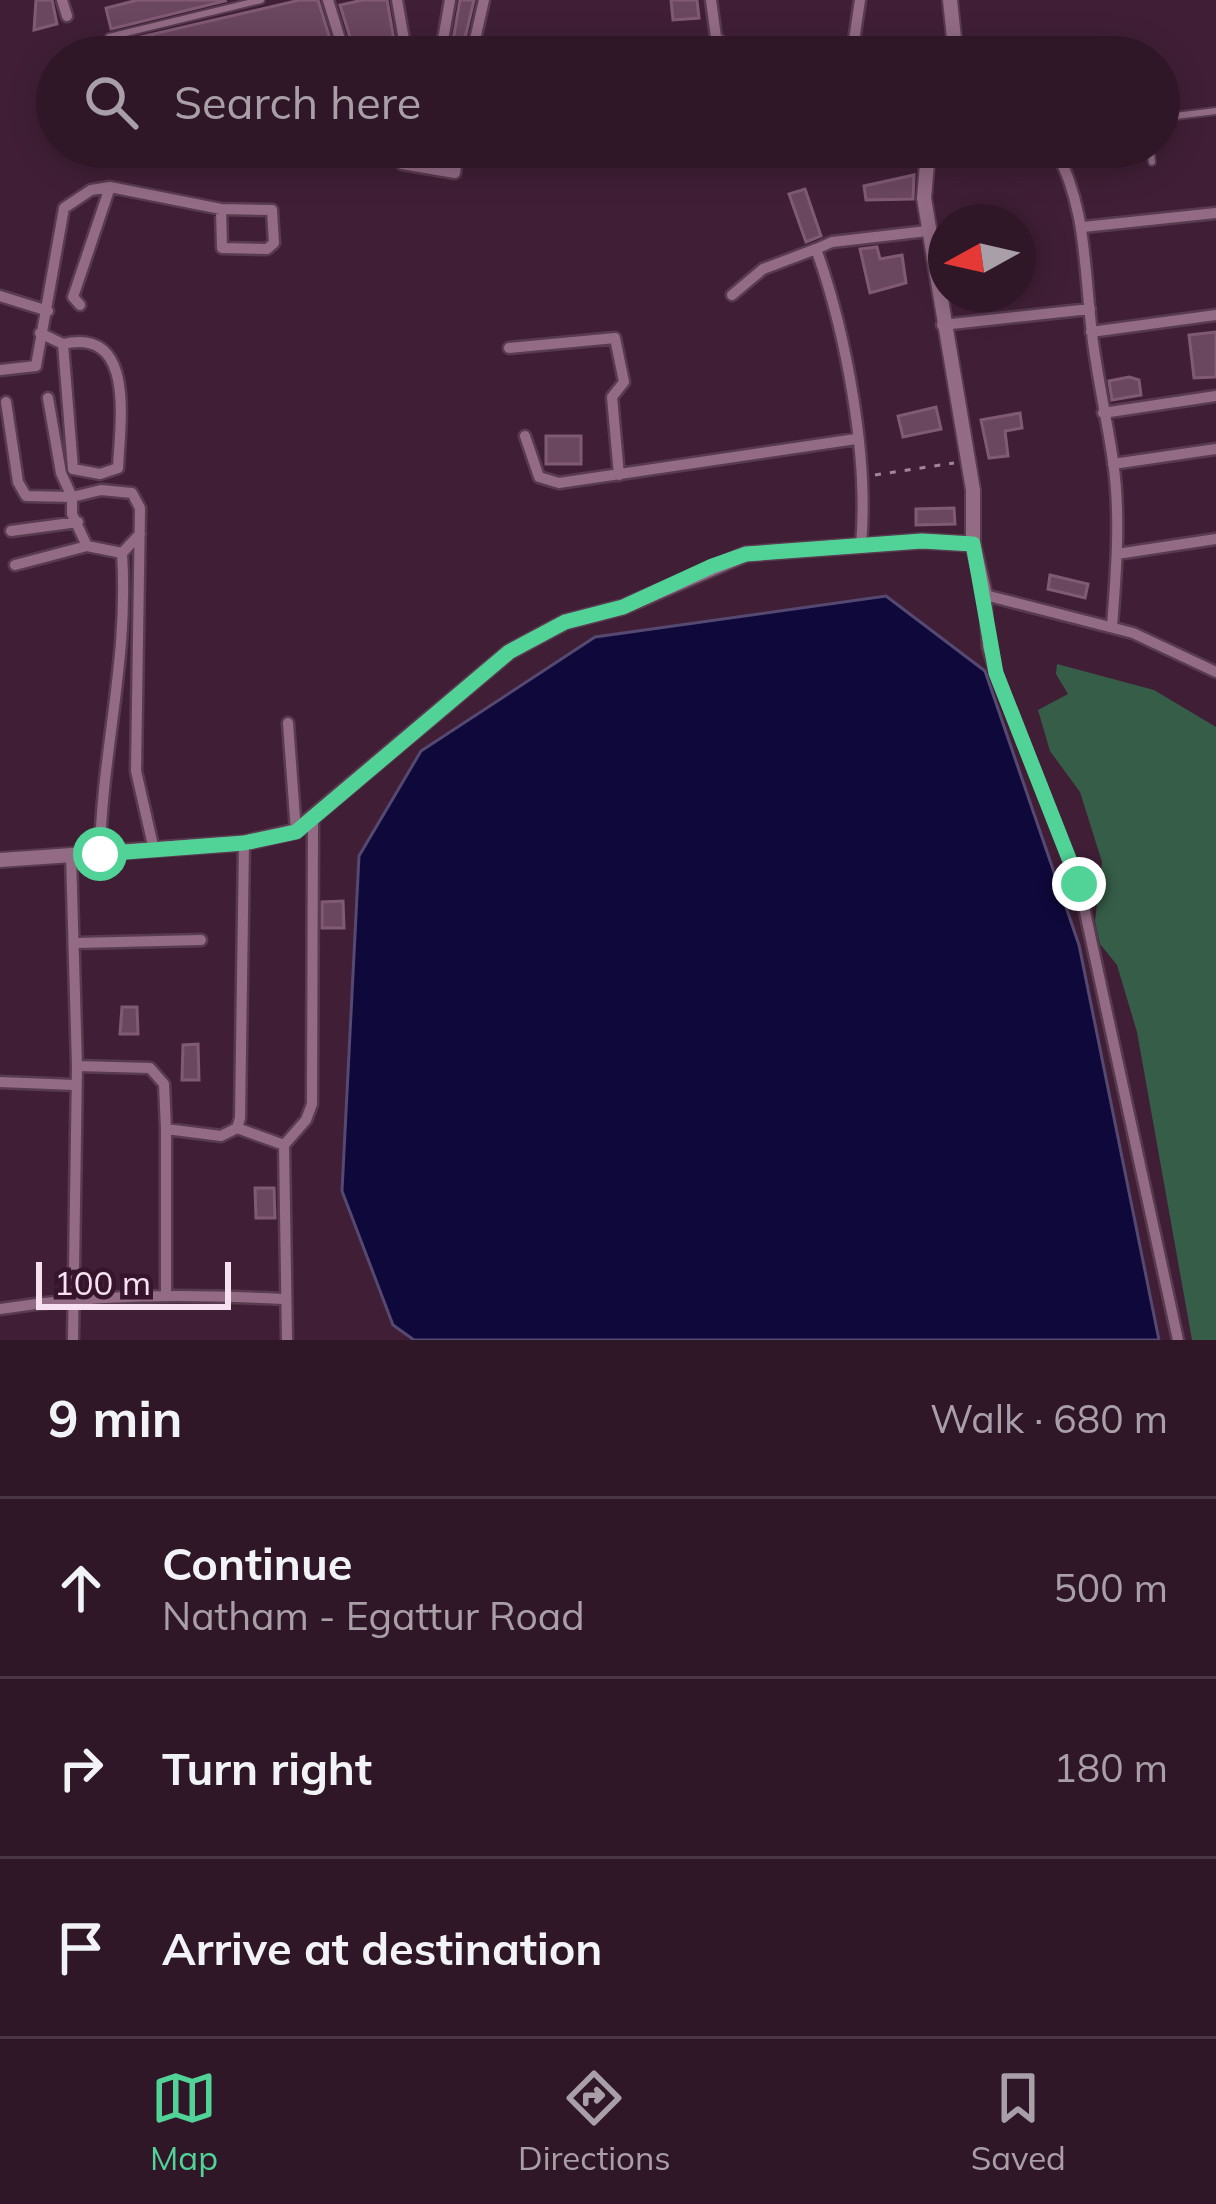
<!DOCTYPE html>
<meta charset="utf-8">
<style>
body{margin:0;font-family:Mulish,sans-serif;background:#3c2434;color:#f1f3f6}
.compass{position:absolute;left:928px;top:204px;width:108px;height:108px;border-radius:50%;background:#301728;box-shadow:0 6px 30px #0003;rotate:262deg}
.scale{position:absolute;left:36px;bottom:30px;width:195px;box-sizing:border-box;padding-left:12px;border:6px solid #f7e0ef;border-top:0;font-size:33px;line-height:42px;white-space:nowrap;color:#f7e0ef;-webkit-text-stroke:9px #36152c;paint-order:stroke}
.stop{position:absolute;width:36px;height:36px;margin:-27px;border:9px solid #51d398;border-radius:50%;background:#fff}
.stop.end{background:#51d398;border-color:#fff;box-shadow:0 3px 12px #0008}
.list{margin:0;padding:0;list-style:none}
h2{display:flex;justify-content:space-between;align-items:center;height:156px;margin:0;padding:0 48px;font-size:51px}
h2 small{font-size:39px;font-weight:400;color:#a89fa8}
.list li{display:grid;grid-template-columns:78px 1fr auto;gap:36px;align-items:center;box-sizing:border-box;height:180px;padding:0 48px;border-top:3px solid #4b3645}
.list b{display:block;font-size:45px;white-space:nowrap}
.list p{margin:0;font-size:39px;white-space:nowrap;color:#a89fa8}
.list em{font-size:39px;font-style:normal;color:#a89fa8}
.icon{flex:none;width:66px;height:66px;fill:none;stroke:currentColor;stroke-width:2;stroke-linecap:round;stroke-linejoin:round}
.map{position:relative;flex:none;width:1216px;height:1340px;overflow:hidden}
.search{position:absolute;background:#301728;box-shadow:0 6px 30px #0003;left:36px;right:36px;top:36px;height:132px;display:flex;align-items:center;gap:30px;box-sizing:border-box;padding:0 42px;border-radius:66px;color:#a89fa8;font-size:45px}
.sheet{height:696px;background:#301728}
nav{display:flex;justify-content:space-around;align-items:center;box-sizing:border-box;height:168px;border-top:3px solid #4b3645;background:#301728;font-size:33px;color:#a89fa8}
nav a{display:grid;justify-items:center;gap:6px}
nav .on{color:#51d398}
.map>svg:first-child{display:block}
.green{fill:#365d48}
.water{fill:#0f083b;stroke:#554971;stroke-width:3}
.building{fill:#6b465f;stroke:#805a73;stroke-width:3}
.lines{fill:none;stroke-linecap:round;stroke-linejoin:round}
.service-casing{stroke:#583b4f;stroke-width:10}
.minor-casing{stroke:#583b4f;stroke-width:15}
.tertiary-casing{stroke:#583b4f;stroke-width:18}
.path{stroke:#a18598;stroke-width:3;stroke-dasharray:6 9;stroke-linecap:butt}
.service{stroke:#936b85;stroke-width:6}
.minor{stroke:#936b85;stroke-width:10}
.tertiary{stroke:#936b85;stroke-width:14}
.route{stroke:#51d398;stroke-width:15}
</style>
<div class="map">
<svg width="1216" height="1340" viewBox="0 0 1216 1340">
<rect width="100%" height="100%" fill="#401f36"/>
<path class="green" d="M1057,664L1154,690L1216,727V1340H1192L1137,1032L1117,965L1100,944L1095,921L1102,862L1080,792L1050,751L1038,710L1068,694L1056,674Z"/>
<path class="water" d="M886,596L985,671L1079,945L1159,1340H414L393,1325L342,1191L359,856L421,751L595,637Z"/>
<path class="building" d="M36,0H52L57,24L34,30Z
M138,0H224L225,1L111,29L106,8Z
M300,0H318L331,42L302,48L295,57L292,49L255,57H180L178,49L116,57L115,43Z
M363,0H387L397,57H348L353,47L340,5Z
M460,0H474L461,55L451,52Z
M671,0H697L699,18L673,20Z
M914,175L913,199L866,200L864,186Z
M805,189L821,236L806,242L789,194Z
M877,247L880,259L902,255L906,283L870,293L860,249Z
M1216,332V377L1194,378L1189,335Z
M1129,377L1139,380L1141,395L1112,400L1109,381Z
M936,407L941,429L903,437L898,416Z
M1020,413L1022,428L1005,431L1008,456L989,458L981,420Z
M546,436H581V464H546Z
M954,508L955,524L916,525V509Z
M1050,575L1088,584L1085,598L1048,589Z
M343,901L344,928H322V902Z
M122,1007H137L138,1034H120Z
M198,1044L199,1080H182L183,1045Z
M255,1188H274L275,1218H256Z"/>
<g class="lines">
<defs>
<path id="service" d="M109,37L261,0
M1137,47L1139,57
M1159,118L1216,111
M1150,147L1152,162"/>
<path id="minor" d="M62,0L67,16
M397,0L407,57
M711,0L716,37L736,55L955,44
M853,47L860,0
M305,57L343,49L328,0
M440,57L450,0
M471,57L484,0
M409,147L402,164L455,173L458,147
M1054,147C1087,206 1084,269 1092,334C1097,377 1107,419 1113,461C1121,516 1116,573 1112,627
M1083,227L1216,213
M732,295L763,269L816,249
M0,296L48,311
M80,305L73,297L110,187
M942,325L1090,309
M1091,332L1216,315
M40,333L63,344L73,469L100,474L118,468C120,422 136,327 63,344
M509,348L615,338L624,382L612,397L619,475
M0,370L36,366L64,208L91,190L110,187L221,209L272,210L274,243L267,249L222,248L221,209
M6,402L18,482L26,496L72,497L61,473L48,398
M1103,413L1216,396
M525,436L539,477L559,483L856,439
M1113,464L1216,449
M11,531L78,522
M861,545C869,457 846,332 816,249L832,242L927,231
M122,553L87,546L72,514V497L101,490L132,493L140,508L136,771L154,850
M1117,554L1216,539
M15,565L87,546
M288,723L296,831
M100,854C102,749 129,661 122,553L140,534
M71,855L77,1066L73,1340
M76,943L201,940
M77,1066L150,1068L164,1084L166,1129
M0,1082L75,1085
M237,1128L284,1145
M166,1293V1129L221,1136L237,1128L240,1118L244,843
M0,1309C95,1294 186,1294 283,1299
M287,1340L284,1145L306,1120L312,1104L313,822
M1178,1340L1079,884L996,673L988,647L985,595L1133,633L1216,672"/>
<path id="tertiary" d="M950,0L956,57
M973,544L985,595
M0,860L244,843L296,831L509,652L565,622L623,607L746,554L922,541L973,544V490L924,198L927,164L937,147"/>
</defs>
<use href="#service" class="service-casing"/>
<use href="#minor" class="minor-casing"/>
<use href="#tertiary" class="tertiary-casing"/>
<path class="path" d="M875,475L954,463"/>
<use href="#service" class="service"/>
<use href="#minor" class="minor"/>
<use href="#tertiary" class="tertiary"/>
</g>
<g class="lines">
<path class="route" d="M100,854L244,843L296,832L509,652L565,622L623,607L712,566L746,554L922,541L973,544L996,673L1079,884"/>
</g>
</svg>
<svg class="compass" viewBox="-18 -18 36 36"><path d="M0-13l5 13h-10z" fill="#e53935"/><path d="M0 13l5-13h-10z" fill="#a89fa8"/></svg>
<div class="scale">100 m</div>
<div class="stop" style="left:100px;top:854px"></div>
<div class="stop end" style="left:1079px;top:884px"></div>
<div class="search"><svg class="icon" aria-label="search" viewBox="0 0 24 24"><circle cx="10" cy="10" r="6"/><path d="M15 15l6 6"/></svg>Search here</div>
</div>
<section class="sheet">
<h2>9 min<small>Walk · 680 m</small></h2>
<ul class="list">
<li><svg class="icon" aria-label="ahead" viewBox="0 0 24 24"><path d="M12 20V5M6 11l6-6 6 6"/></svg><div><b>Continue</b><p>Natham - Egattur Road</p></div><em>500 m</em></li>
<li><svg class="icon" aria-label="right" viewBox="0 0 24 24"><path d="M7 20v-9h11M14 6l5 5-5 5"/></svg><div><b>Turn right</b></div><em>180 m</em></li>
<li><svg class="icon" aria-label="arrive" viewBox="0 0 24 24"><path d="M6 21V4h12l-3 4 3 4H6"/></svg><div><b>Arrive at destination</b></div></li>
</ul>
</section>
<nav>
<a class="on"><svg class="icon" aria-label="map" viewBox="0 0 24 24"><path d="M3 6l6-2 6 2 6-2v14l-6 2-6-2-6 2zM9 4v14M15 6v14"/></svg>Map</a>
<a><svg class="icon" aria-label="directions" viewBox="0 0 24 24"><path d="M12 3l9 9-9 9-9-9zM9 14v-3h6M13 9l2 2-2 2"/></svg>Directions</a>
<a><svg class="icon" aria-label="saved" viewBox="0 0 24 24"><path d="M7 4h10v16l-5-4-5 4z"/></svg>Saved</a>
</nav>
